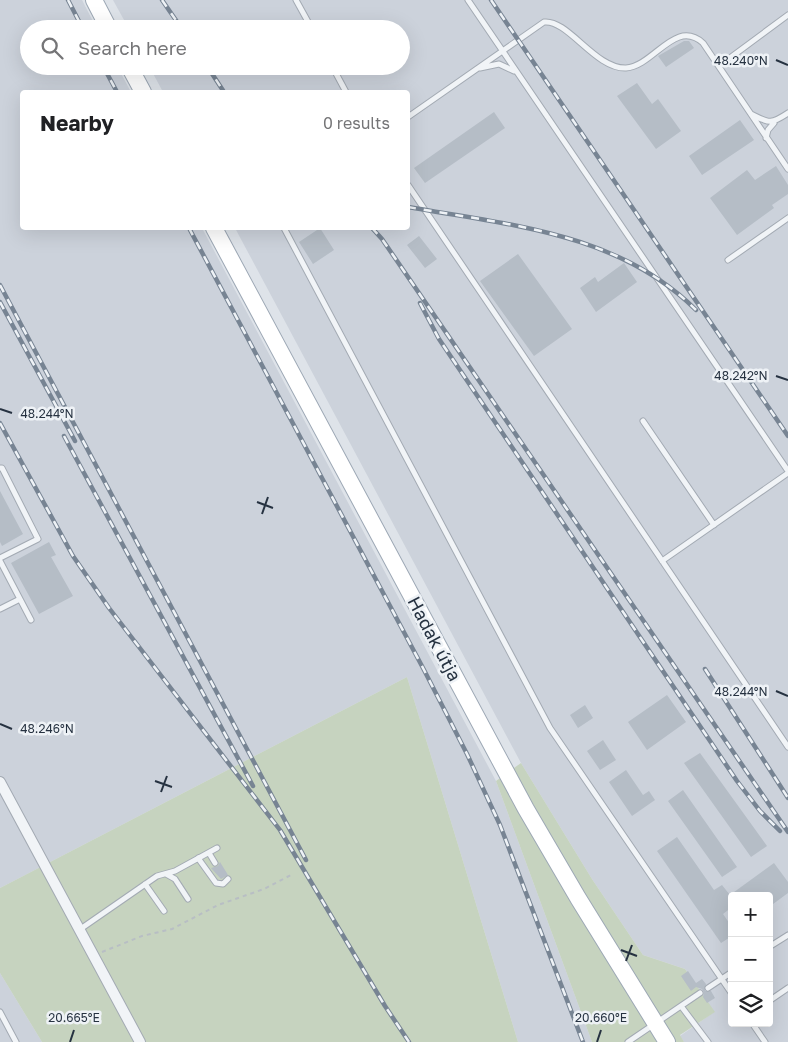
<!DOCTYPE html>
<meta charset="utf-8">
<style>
body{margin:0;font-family:"Golos Text",sans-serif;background:#f6f6f6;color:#202124}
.controls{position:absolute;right:15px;bottom:15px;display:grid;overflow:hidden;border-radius:5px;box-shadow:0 5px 20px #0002}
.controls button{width:45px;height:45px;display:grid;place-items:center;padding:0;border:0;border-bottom:1px solid #e0e0e0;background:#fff;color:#202124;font:25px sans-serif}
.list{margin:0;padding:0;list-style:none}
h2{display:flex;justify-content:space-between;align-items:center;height:65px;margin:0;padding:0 20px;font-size:21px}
h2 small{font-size:16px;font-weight:400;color:#757577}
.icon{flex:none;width:28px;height:28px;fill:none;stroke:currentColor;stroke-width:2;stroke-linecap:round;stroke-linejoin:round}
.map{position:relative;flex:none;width:788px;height:1042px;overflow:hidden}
.search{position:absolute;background:#fff;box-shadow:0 5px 20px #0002;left:20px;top:20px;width:390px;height:55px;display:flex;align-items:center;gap:12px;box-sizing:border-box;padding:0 18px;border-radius:28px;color:#757577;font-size:19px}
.panel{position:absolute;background:#fff;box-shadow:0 5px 20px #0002;left:20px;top:90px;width:390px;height:140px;border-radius:5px}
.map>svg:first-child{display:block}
.built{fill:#ccd2db;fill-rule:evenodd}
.green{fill:#c6d3bf}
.building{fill:#b5bdc6}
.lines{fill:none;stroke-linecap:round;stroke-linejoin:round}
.lane-casing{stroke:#a3aab3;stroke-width:7}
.street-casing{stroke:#a3aab3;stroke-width:12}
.primary-casing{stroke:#9da8b5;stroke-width:18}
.path{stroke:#b8bec4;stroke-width:2;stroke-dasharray:4 4;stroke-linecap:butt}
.lane{stroke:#f1f4f7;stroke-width:5}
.street{stroke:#f1f4f7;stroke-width:10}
.primary{stroke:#fff;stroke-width:16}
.rail-casing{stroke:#778493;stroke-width:4.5}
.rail{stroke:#eef2f6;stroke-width:2.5;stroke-dasharray:8;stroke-linecap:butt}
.ticks{fill:none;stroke:#263241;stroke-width:2}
.labels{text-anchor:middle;stroke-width:5;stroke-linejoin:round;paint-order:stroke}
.street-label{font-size:18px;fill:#263241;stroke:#eef2f6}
.ticks-label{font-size:12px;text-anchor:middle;fill:#263241;stroke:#eef2f6;stroke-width:5;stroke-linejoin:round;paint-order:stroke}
</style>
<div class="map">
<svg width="788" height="1042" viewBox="0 0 788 1042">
<rect width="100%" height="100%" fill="#dee3e9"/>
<path class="built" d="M0,0H82L97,29H29V66H117L131,92H22V228H202L496,781L592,1042H518L407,677L0,888Z
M113,0H788V1042H684L680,1036L714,1012L685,969L643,955L592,879L521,763L235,228H408V92H163L149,66H401V29H129ZM732,896H769V1023H732Z
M0,973L42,1042H0Z"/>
<path class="green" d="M407,677L518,1042H42L0,973V888Z
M521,763L592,879L643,955L685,969L715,1012L680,1035L684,1042H592L496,781Z"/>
<path class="building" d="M684,41H689L694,48L666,67L658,56Z
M637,83L652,104L658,99L681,131L656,149L617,96Z
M494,112L505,128L425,183L414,168Z
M740,120L754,140L702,175L689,156Z
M776,166L788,185V194L772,205L774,208L737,235L710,198L747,170L755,180Z
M320,228L334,250L313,264L299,242Z
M419,236L437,259L425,268L407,245Z
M518,254L572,329L534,356L480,281Z
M624,263L637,282L596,312L580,288L595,277L598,282Z
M0,491L23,534L2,546L0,542Z
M49,542L56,555L51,557L73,596L39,614L11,563Z
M667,695L686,722L647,750L628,722Z
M585,705L593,718L578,728L570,715Z
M603,740L616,760L600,770L587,751Z
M700,753L767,846L751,857L684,763Z
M626,770L643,795L649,791L655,800L632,816L609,782Z
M683,790L737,867L722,877L668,801Z
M677,837L714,890L722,885L730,895L774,863L788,882V893L769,907V896H730L732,907L723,914L732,927V936L721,943L657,851Z
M220,862L228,875L221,879L211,868L218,866Z
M688,971L696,983L702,979L706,984L705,991H711L715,998L707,1003L703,997L704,993L702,989L696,987L691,991L681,976Z"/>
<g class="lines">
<defs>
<path id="lane" d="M296,0L312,29
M468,0L788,471
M332,66L346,92
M719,66L788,15
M480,68L499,64L514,71
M751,114C769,123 770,125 788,113
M408,117L544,22C568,19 595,69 626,68C654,66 675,18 703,43L788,169
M766,138L768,130L774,123
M408,185L788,747
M284,228L550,728L732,994
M728,260L788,218
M643,421L714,525
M0,468H2L38,539L0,558
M0,561L31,620
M662,561L788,473
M0,609L20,599
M209,853L215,863
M198,858L216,883L223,884L228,879
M166,874L175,879L188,899
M145,884L164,911
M79,930L157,876L175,871L217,848
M769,947L788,935
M708,988L732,972
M769,1001L788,988
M681,1006L708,1042
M0,1012L16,1042
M752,1023L765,1042
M628,1042L700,993"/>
<path id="street" d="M0,782L140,1042"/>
<path id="primary" d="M94,0L109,29
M129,66L143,92
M214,228L526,809L578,898L667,1042"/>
</defs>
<use href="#lane" class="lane-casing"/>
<use href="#street" class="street-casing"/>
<use href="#primary" class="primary-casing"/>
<path class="path" d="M102,952L142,936L172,929L218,905L264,889L291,875"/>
<use href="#lane" class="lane"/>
<use href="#street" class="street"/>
<use href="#primary" class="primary"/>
<defs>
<path id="rail" d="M68,0L83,29
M162,0L182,29
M491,0L788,436
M103,66L117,92
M207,66L224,92
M408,207C510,225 619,233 696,310
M189,228L423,668L467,754L500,825L583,1042
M372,228L382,239L788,832
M0,285L306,860
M0,302L75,441
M420,303L439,339L737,781L760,811L780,831
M0,423L73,556L109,608L280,830L385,1006L409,1042
M64,436L253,786
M705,669L788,798"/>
</defs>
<use href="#rail" class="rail-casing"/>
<use href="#rail" class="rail"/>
</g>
<path class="ticks" d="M776,60L788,65M776,376L788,380M0,409L12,413M257,502L273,508M262,514L268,497M776,691L788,696M0,724L12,729M155,781L172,787M161,792L167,776M621,950L637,956M626,961L632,945M70,1042L74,1030M597,1042L601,1030"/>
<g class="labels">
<g class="street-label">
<text transform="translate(434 639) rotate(62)" y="6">Hadak útja</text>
</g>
</g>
<g class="ticks-label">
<text x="741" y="65">48.240°N</text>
<text x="741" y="380">48.242°N</text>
<text x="47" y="418">48.244°N</text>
<text x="741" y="696">48.244°N</text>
<text x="47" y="733">48.246°N</text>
<text x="74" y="1022">20.665°E</text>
<text x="601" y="1022">20.660°E</text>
</g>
</svg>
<div class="controls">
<button>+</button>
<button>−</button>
<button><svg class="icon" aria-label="layers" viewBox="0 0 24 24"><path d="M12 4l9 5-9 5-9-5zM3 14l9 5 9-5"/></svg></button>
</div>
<div class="search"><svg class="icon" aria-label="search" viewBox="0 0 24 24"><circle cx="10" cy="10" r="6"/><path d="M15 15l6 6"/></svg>Search here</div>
<section class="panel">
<h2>Nearby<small>0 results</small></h2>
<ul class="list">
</ul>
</section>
</div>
